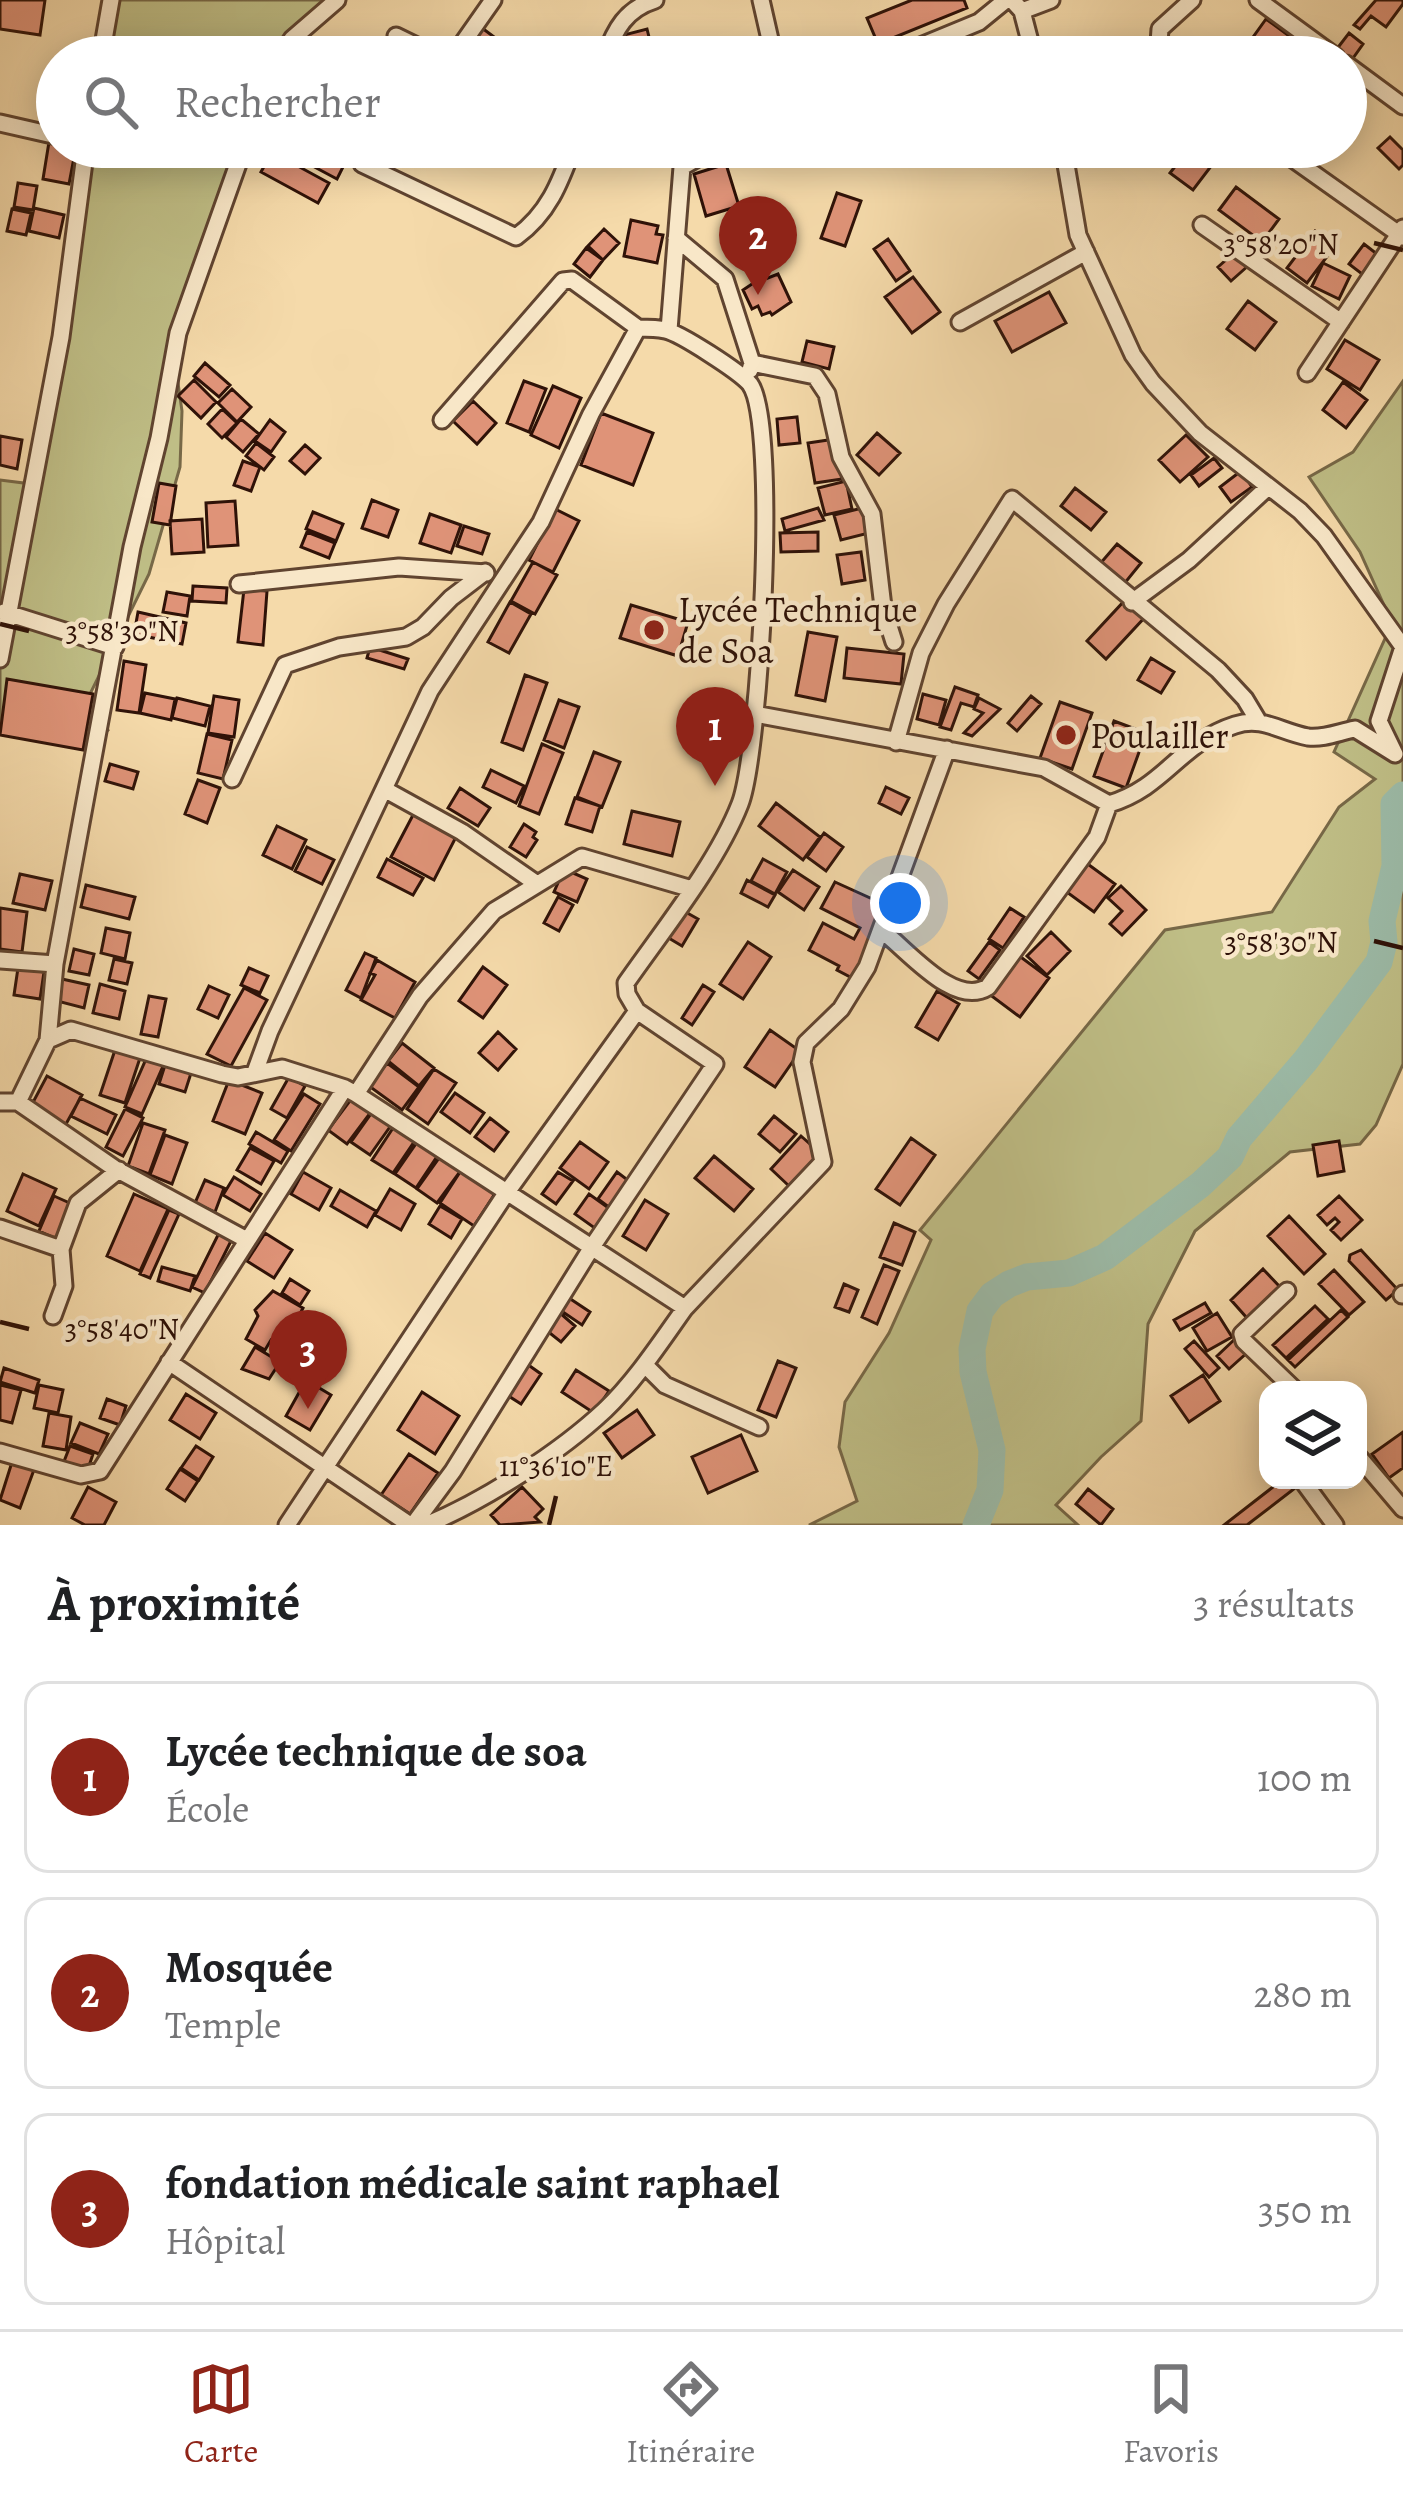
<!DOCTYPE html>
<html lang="fr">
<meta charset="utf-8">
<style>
body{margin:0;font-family:Alegreya,serif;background:#f6f6f6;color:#202124}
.controls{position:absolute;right:36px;bottom:36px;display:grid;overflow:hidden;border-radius:24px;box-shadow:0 6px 30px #0003}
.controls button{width:108px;height:108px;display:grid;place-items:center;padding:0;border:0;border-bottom:3px solid #e0e0e0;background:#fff;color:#202124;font:60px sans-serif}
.you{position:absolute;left:900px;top:903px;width:42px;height:42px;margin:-30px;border:9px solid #fff;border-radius:50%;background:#1a73e8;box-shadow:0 0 0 18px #1a73e833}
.badge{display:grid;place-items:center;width:78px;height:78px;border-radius:50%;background:#8f2418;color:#fff;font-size:39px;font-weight:700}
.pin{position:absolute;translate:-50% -99px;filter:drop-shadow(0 3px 6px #0008)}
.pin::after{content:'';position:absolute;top:63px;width:42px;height:36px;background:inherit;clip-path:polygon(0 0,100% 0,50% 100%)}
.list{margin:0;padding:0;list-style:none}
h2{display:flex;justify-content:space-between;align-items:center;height:156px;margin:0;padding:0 48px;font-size:51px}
h2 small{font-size:39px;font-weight:400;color:#757577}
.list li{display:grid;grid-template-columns:78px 1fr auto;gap:36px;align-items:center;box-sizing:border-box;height:192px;margin:0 24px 24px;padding:0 24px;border:3px solid #e0e0e0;border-radius:24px}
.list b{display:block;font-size:45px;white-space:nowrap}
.list p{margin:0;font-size:39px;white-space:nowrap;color:#757577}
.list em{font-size:39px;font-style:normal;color:#757577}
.icon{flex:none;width:66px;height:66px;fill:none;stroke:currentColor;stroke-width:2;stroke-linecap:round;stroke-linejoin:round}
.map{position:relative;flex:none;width:1403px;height:1525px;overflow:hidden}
.search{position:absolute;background:#fff;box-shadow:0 6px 30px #0003;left:36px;right:36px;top:36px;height:132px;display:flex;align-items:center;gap:30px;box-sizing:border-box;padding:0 42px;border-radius:66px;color:#757577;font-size:45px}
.sheet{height:804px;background:#fff}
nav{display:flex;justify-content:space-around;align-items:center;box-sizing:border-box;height:168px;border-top:3px solid #e0e0e0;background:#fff;font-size:33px;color:#757577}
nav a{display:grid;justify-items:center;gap:6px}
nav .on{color:#8f2418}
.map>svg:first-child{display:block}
.green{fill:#bfbe86;stroke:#776847;stroke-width:3}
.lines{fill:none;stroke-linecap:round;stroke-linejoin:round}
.river{stroke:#9cbba8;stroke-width:27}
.building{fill:#df9378;stroke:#2f1208;stroke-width:3}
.street-casing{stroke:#604430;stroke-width:21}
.street{stroke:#f8e7c8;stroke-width:15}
.ticks{fill:none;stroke:#2f1208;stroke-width:4.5}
.poi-dot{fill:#8f2418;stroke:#f8e7c8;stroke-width:4.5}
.labels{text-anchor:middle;stroke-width:9;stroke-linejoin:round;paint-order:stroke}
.poi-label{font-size:36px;fill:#2f1208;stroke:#f8e7c8;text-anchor:start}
.ticks-label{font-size:30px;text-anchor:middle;fill:#2f1208;stroke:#f8e7c8;stroke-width:9;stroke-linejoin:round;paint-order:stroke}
</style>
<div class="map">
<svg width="1403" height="1525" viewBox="0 0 1403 1525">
<rect width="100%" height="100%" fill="#f5daaa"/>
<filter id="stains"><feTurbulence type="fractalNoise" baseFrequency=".00167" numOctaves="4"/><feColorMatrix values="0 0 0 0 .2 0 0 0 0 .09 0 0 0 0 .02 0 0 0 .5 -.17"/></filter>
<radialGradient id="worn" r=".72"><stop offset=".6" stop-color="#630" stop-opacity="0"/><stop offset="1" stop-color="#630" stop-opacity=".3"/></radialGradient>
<path class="green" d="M110,0H335L338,10L299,39L288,57H100Z
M85,147H249L174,355L182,411L180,467L149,574L90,694L108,730L97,739L0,731V480L24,483L44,433Z
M1403,381V1064L1376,1125L1360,1144L1290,1152L1195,1231L1148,1324L1141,1421L1101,1457L1056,1505L1078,1525H809L857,1501L839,1447L845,1402L889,1333L931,1240L920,1230L1165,930L1272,912L1339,807L1375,779L1334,752L1392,623L1360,552L1309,477L1353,452Z"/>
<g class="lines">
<path class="river" d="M976,1525L990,1490L992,1450L973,1372L972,1349L980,1311L992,1295L1009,1284L1027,1277L1069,1273L1105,1257L1200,1185L1230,1157L1239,1138L1306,1060L1379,962L1384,942L1382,921L1395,866L1394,804L1403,795"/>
</g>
<path class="building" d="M0,0H45L40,35L0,29Z
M912,0H964L967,8L878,44L867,18Z
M1376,0H1403V4L1386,27L1371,16L1360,29L1354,25Z
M1266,19L1292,38L1278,57H1260L1246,47Z
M482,28L521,57H493L472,41Z
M647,29L654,57L619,54L616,41L621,40L620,36Z
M1349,33L1363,44L1351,61L1336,50Z
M1390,137L1403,150V165L1399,169L1378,148Z
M49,142L57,143V147H76L69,184L43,179Z
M277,147H353L337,179Z
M1190,147H1196L1215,161L1193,190L1170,173Z
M272,152L329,183L318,203L261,172Z
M726,164L739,206L706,216L694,174Z
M18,183L37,186L33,210L14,207Z
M1236,187L1279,219L1262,242L1219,210Z
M837,193L861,201L845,246L821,238Z
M34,208L64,215L59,238L29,231Z
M12,209L31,213L26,235L7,231Z
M631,220L658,226L656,234L663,235L657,263L624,256Z
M604,229L619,243L603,260L588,246Z
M1315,231L1335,246L1307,283L1287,268Z
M888,239L910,271L896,281L874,249Z
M1364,244L1377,254L1362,274L1349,264Z
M586,248L603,260L590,277L574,264Z
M1236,251L1249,265L1231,281L1218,267Z
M1323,263L1350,276L1339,299L1312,286Z
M767,274L768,278L778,274L791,302L772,315L770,312L762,315L758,306L752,309L743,290Z
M913,277L940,312L912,333L885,297Z
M1049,292L1066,323L1012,352L995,321Z
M1248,301L1276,322L1255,350L1227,329Z
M1345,340L1379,360L1360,390L1327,369Z
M807,341L834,347L829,369L802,362Z
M205,363L230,385L219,397L194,376Z
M194,380L216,402L201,418L178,396Z
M524,381L546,389L529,432L507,423Z
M1343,382L1367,400L1346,428L1323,410Z
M553,386L581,398L559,448L531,435Z
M232,389L251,407L237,422L218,403Z
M473,401L496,423L477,444L453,421Z
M222,409L237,423L222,438L208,424Z
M601,413L653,433L633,485L581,465Z
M797,417L800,443L779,445L777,419Z
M241,419L259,434L243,452L226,437Z
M270,420L285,432L271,452L255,441Z
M877,433L900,453L879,475L857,455Z
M1186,435L1208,457L1180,482L1159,460Z
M0,436L22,440L17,469L0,465Z
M835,439L842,479L815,483L808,443Z
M256,443L274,457L264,470L246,456Z
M305,445L320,458L305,474L290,461Z
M1214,458L1222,468L1199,486L1191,475Z
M243,461L260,467L251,491L234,485Z
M1241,471L1252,487L1231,502L1220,487Z
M846,481L852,509L825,515L818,488Z
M159,483L176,486L170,525L152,522Z
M1075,488L1106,512L1091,530L1061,506Z
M372,500L398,510L388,537L362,528Z
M235,501L238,545L208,547L206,503Z
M818,508L824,520L785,531L782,519Z
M862,508L869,533L841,540L834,515Z
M555,509L579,521L553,572L529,560Z
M313,512L343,524L336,541L306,529Z
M430,514L461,525L451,553L420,543Z
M202,519L204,552L172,554L170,521Z
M464,526L489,534L482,554L457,546Z
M307,532L335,543L329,558L301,547Z
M818,532V551L781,552L780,533Z
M1117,544L1141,563L1124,584L1099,565Z
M861,552L865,580L842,584L837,555Z
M533,562L557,575L535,614L511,601Z
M193,586L227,588L226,603L192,601Z
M244,589L267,591L263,645L238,642Z
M167,592L190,596L187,616L163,612Z
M1127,598L1146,616L1106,659L1087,641Z
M510,602L531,614L509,653L488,642Z
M631,605L688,622L678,656L620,638Z
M138,612L186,623L182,644L134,634Z
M808,632L837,637L825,701L796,695Z
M370,647L408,659L404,669L367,658Z
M847,648L904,654L901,684L844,678Z
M1151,658L1174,672L1161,693L1138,680Z
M124,661L146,665L139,713L117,710Z
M525,675L547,683L523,750L502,742Z
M7,679L93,694L83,750L0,735Z
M955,687L978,695L974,707L961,703L951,730L940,727Z
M145,693L175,699L171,720L140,713Z
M923,694L946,700L939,725L917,719Z
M214,696L239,700L234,737L208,733Z
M1031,696L1041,704L1017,731L1008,723Z
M177,698L210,706L205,726L172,718Z
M979,698L1000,709L972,736L964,733L983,713L974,709Z
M559,700L579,707L564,748L544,740Z
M1060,702L1092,713L1072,769L1040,758Z
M1114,721L1146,733L1126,788L1094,776Z
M207,734L232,740L223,779L198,773Z
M542,744L563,753L539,814L519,806Z
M594,752L620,762L602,807L577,797Z
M110,764L138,772L133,789L105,781Z
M491,770L524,786L516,803L483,787Z
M198,780L220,788L207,823L185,814Z
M886,787L909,798L901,814L879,803Z
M460,788L490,808L478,826L448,808Z
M575,798L600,806L592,832L566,824Z
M776,803L820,837L803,860L759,826Z
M632,811L680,822L672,856L624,844Z
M413,815L456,837L434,880L391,857Z
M524,824L536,832L533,837L537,840L526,857L510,847Z
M277,826L306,840L292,869L263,855Z
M824,833L843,847L826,871L807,857Z
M307,847L334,860L322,884L295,871Z
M387,859L423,878L413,895L378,877Z
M763,859L787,872L775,894L751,881Z
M1085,862L1115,884L1094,912L1064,890Z
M564,869L587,879L577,902L554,892Z
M793,870L819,887L804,910L778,892Z
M20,874L52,881L45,910L13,903Z
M747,880L775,895L768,907L741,893Z
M835,882L892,908L854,979L837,970L839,966L809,950L823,923L854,939L860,928L821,908Z
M86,885L135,897L129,919L81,907Z
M1121,886L1146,910L1122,935L1110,924L1122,911L1108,898Z
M558,897L573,905L559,931L544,923Z
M0,908L27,912L22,952L0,949Z
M1010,908L1024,917L1003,948L989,939Z
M682,910L698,919L682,946L667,937Z
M106,928L130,933L125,959L101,953Z
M1051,932L1070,951L1047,975L1027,956Z
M748,942L771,957L743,999L720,984Z
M989,942L1000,950L979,979L968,971Z
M74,949L94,954L89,975L69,971Z
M365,953L376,958L361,998L346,990Z
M1018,955L1049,978L1020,1017L989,994Z
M114,959L132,963L127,984L109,980Z
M377,960L415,982L395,1018L361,1000L375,975L370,973Z
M483,967L507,985L483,1018L459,1001Z
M18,968L44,972L40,999L14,995Z
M249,968L268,976L260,993L241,985Z
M62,979L89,985L84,1008L57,1001Z
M100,984L125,991L119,1019L93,1013Z
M703,985L714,992L692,1025L682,1018Z
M209,986L229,995L218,1018L198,1009Z
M244,988L267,1000L231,1066L207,1054Z
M937,991L959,1004L938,1040L916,1027Z
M149,996L166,999L158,1037L141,1034Z
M770,1030L800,1051L775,1087L745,1067Z
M498,1032L516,1049L498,1070L479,1053Z
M402,1043L434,1068L419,1086L388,1061Z
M117,1044L142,1052L125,1103L100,1095Z
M150,1050L167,1057L142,1114L125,1107Z
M166,1062L192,1070L185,1092L159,1084Z
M387,1063L419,1087L402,1110L369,1086Z
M434,1069L456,1083L428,1124L407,1109Z
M47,1076L82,1095L66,1124L31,1106Z
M289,1077L305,1086L287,1118L271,1109Z
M229,1080L262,1093L245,1134L213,1121Z
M455,1093L484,1113L470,1133L441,1112Z
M304,1094L320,1104L291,1151L274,1140Z
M80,1098L116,1115L107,1134L71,1116Z
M352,1098L371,1112L347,1144L328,1130Z
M125,1109L143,1118L123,1156L106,1147Z
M373,1111L392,1124L370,1155L351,1142Z
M774,1116L796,1134L780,1152L759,1134Z
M490,1118L508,1132L494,1151L475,1137Z
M143,1123L165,1130L149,1174L128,1166Z
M395,1125L416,1139L393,1173L372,1160Z
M256,1132L288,1151L281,1163L249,1144Z
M165,1135L187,1143L172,1184L150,1175Z
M801,1136L820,1153L789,1186L771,1169Z
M420,1138L440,1152L416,1188L395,1174Z
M911,1138L935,1155L900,1205L876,1189Z
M1339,1141L1344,1171L1318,1176L1313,1145Z
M580,1142L608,1162L589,1189L560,1168Z
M250,1148L274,1161L261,1184L237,1170Z
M442,1154L462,1169L437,1203L417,1189Z
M714,1156L753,1189L734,1211L695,1178Z
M462,1169L496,1192L474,1226L440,1203Z
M303,1172L331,1188L319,1210L291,1194Z
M558,1172L573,1181L556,1204L542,1194Z
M617,1172L629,1181L610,1208L598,1199Z
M23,1174L56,1189L39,1226L7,1211Z
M234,1177L261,1194L250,1211L223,1195Z
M205,1180L224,1188L215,1212L195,1203Z
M390,1189L415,1204L401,1230L375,1215Z
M340,1190L376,1211L367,1227L331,1206Z
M134,1194L168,1209L140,1271L107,1256Z
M589,1194L610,1209L596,1229L575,1214Z
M54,1196L74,1205L59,1240L39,1231Z
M1339,1196L1362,1220L1341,1240L1331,1230L1339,1222L1335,1218L1327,1225L1318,1215Z
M645,1200L668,1214L646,1250L623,1236Z
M440,1206L462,1219L451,1238L429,1224Z
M169,1210L179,1214L150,1278L140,1274Z
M1289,1216L1325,1254L1304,1274L1268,1236Z
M894,1223L915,1232L902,1265L880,1257Z
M220,1231L233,1237L205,1293L192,1287Z
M265,1233L292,1250L274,1278L247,1261Z
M1361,1250L1398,1290L1386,1300L1349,1261L1350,1255Z
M884,1265L899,1271L877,1324L862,1317Z
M162,1267L195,1276L190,1291L158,1281Z
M1263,1269L1280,1287L1247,1318L1231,1300Z
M1334,1270L1364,1302L1349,1315L1319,1284Z
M290,1279L309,1291L300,1305L282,1293Z
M844,1284L858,1290L849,1312L835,1307Z
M273,1291L303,1308L283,1347L271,1340L265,1350L246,1339L258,1316L255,1310Z
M569,1298L590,1312L582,1325L560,1310Z
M1205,1303L1211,1313L1180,1330L1174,1320Z
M1315,1306L1328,1319L1286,1358L1273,1345Z
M1341,1310L1348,1317L1295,1367L1288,1360Z
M560,1313L575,1326L561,1342L546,1330Z
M1217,1313L1232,1337L1207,1351L1193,1328Z
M1236,1338L1249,1351L1229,1369L1217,1356Z
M1194,1341L1219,1368L1209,1377L1185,1349Z
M255,1347L280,1362L269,1379L242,1369Z
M778,1361L796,1368L776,1417L758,1410Z
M527,1364L541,1374L521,1404L507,1395Z
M4,1368L39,1380L35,1393L0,1382Z
M576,1370L609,1391L594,1413L562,1392Z
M1203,1375L1220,1401L1189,1422L1171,1396Z
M306,1380L331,1395L310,1430L286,1416Z
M0,1385L21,1390L12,1423L0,1420Z
M39,1385L63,1390L58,1413L34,1408Z
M422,1392L459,1416L435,1454L398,1430Z
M186,1394L216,1413L200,1439L170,1420Z
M107,1399L126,1406L120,1425L100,1418Z
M637,1410L654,1435L622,1458L604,1433Z
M49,1413L71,1417L66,1450L43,1446Z
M80,1423L108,1434L99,1454L71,1443Z
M1403,1432V1468L1389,1478L1372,1454Z
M741,1435L757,1471L708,1493L692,1457Z
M70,1446L93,1454L87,1472L63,1464Z
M196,1446L213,1457L199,1480L181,1468Z
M409,1454L438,1473L410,1514L381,1495Z
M13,1459L35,1467L20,1508L0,1500Z
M180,1469L198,1481L185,1501L167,1489Z
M1282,1480H1295L1299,1485L1247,1525H1224Z
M88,1487L116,1502L104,1525H85L72,1518Z
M522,1487L543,1509L535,1517L540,1522L500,1525L491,1515Z
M1088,1489L1113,1509L1101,1525L1076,1504Z"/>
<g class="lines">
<defs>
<path id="street" d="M761,0L774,57
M1012,0L1022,11L1034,57
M1258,0L1336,57
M1022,11L1051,0
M396,36L439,57
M101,57L111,0
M280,57L292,39L337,0
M453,57L493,0
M605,57C615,29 626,9 655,0
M894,57L979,22L1006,0
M1158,57L1160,29L1192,0
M1346,64L1403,106
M0,123L57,136
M1063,147L1078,235L1133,355L1153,383L1200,433L1300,511L1324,536L1403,647
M1276,147L1403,237
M362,164L516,237C548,214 560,183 573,147
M1202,225L1341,322
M676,238L725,279L752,363L750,370
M960,322L1086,252
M669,330L682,167L717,147
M752,363L815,376L827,394L841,457L872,514L883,607L894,642
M1307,373L1403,228
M442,420L563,281L572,280L638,328
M239,584L399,567L486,573
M1132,602L1189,560L1267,488
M4,612L115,647
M0,659L61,337L86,147
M755,714L1044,768L1109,804C1166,787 1179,743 1235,725C1263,716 1280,732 1308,737C1324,739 1339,732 1355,729L1395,754
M896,742L921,653L946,604L1012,499L1218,670L1245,699L1257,719
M1395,754L1379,721L1403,647
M232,779L285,665L339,647L406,637L423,627L451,598L485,572
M881,930C909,951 954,1008 988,987L1097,837L1109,804
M0,960L55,964L132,547L159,438L178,333L244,147
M48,1040L55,964
M255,1072L270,1031L384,789L462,832L537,884
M356,1094L685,1308C660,1343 636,1380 605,1410C559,1453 484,1501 426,1525
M0,1102H18L114,1168L247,1240
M18,1102L48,1040L71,1030L222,1074L238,1077L282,1068L345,1088
M0,1228L61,1249
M1287,1291L1242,1334L1244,1341L1295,1390
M1402,1295L1403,1294
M685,1308L823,1162L802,1062L806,1043L841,1009L867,967L947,749
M53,1316L64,1286L61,1249L78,1203L119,1170
M169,1362L410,1525
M645,1365L665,1385L759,1427
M0,1452L81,1475L100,1471L345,1088L356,1094L420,996L494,911L582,857L692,889
M1358,1456L1403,1509
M1302,1480L1335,1525
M287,1525L507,1192L637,1011L627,994L626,983C663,930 717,863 740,804C760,753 779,424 750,384C740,372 680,333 665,330C657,328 646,328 638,328L591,414L541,522L430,691L384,789
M413,1525L453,1471L592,1247L715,1064L637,1011"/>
</defs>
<use href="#street" class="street-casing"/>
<use href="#street" class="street"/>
</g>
<path class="ticks" d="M1374,243L1403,250M0,624L29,631M1374,941L1403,948M0,1322L29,1329M549,1525L556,1496"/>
<g class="poi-dot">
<circle cx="654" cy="630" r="12"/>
<circle cx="1066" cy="735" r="12"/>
</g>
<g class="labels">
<g class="poi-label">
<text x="678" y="622">Lycée Technique<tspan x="678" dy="41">de Soa</tspan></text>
<text x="1090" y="748">Poulailler</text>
</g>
</g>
<g class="ticks-label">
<text x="1281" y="254">3°58'20"N</text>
<text x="122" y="641">3°58'30"N</text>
<text x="1281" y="952">3°58'30"N</text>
<text x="122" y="1339">3°58'40"N</text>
<text x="556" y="1476">11°36'10"E</text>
</g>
<rect width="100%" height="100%" filter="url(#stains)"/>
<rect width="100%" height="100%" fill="url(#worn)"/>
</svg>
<div class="controls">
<button><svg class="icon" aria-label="layers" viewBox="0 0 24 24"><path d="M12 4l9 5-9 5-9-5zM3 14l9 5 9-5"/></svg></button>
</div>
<div class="you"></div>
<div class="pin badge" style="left:715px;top:786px">1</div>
<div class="pin badge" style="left:758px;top:295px">2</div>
<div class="pin badge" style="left:308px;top:1409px">3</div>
<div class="search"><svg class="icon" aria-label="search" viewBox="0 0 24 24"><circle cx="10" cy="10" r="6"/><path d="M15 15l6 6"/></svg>Rechercher</div>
</div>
<section class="sheet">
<h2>À proximité<small>3 résultats</small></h2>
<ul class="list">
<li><span class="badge">1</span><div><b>Lycée technique de soa</b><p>École</p></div><em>100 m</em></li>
<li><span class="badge">2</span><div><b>Mosquée</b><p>Temple</p></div><em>280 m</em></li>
<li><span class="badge">3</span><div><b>fondation médicale saint raphael</b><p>Hôpital</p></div><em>350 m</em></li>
</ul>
</section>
<nav>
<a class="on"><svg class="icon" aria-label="map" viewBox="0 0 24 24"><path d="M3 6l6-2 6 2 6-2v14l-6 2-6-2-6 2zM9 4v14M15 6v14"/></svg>Carte</a>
<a><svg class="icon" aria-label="directions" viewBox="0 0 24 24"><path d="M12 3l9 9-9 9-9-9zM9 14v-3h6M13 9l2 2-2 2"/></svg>Itinéraire</a>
<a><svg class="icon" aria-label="saved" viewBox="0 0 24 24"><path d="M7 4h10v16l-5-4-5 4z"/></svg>Favoris</a>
</nav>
